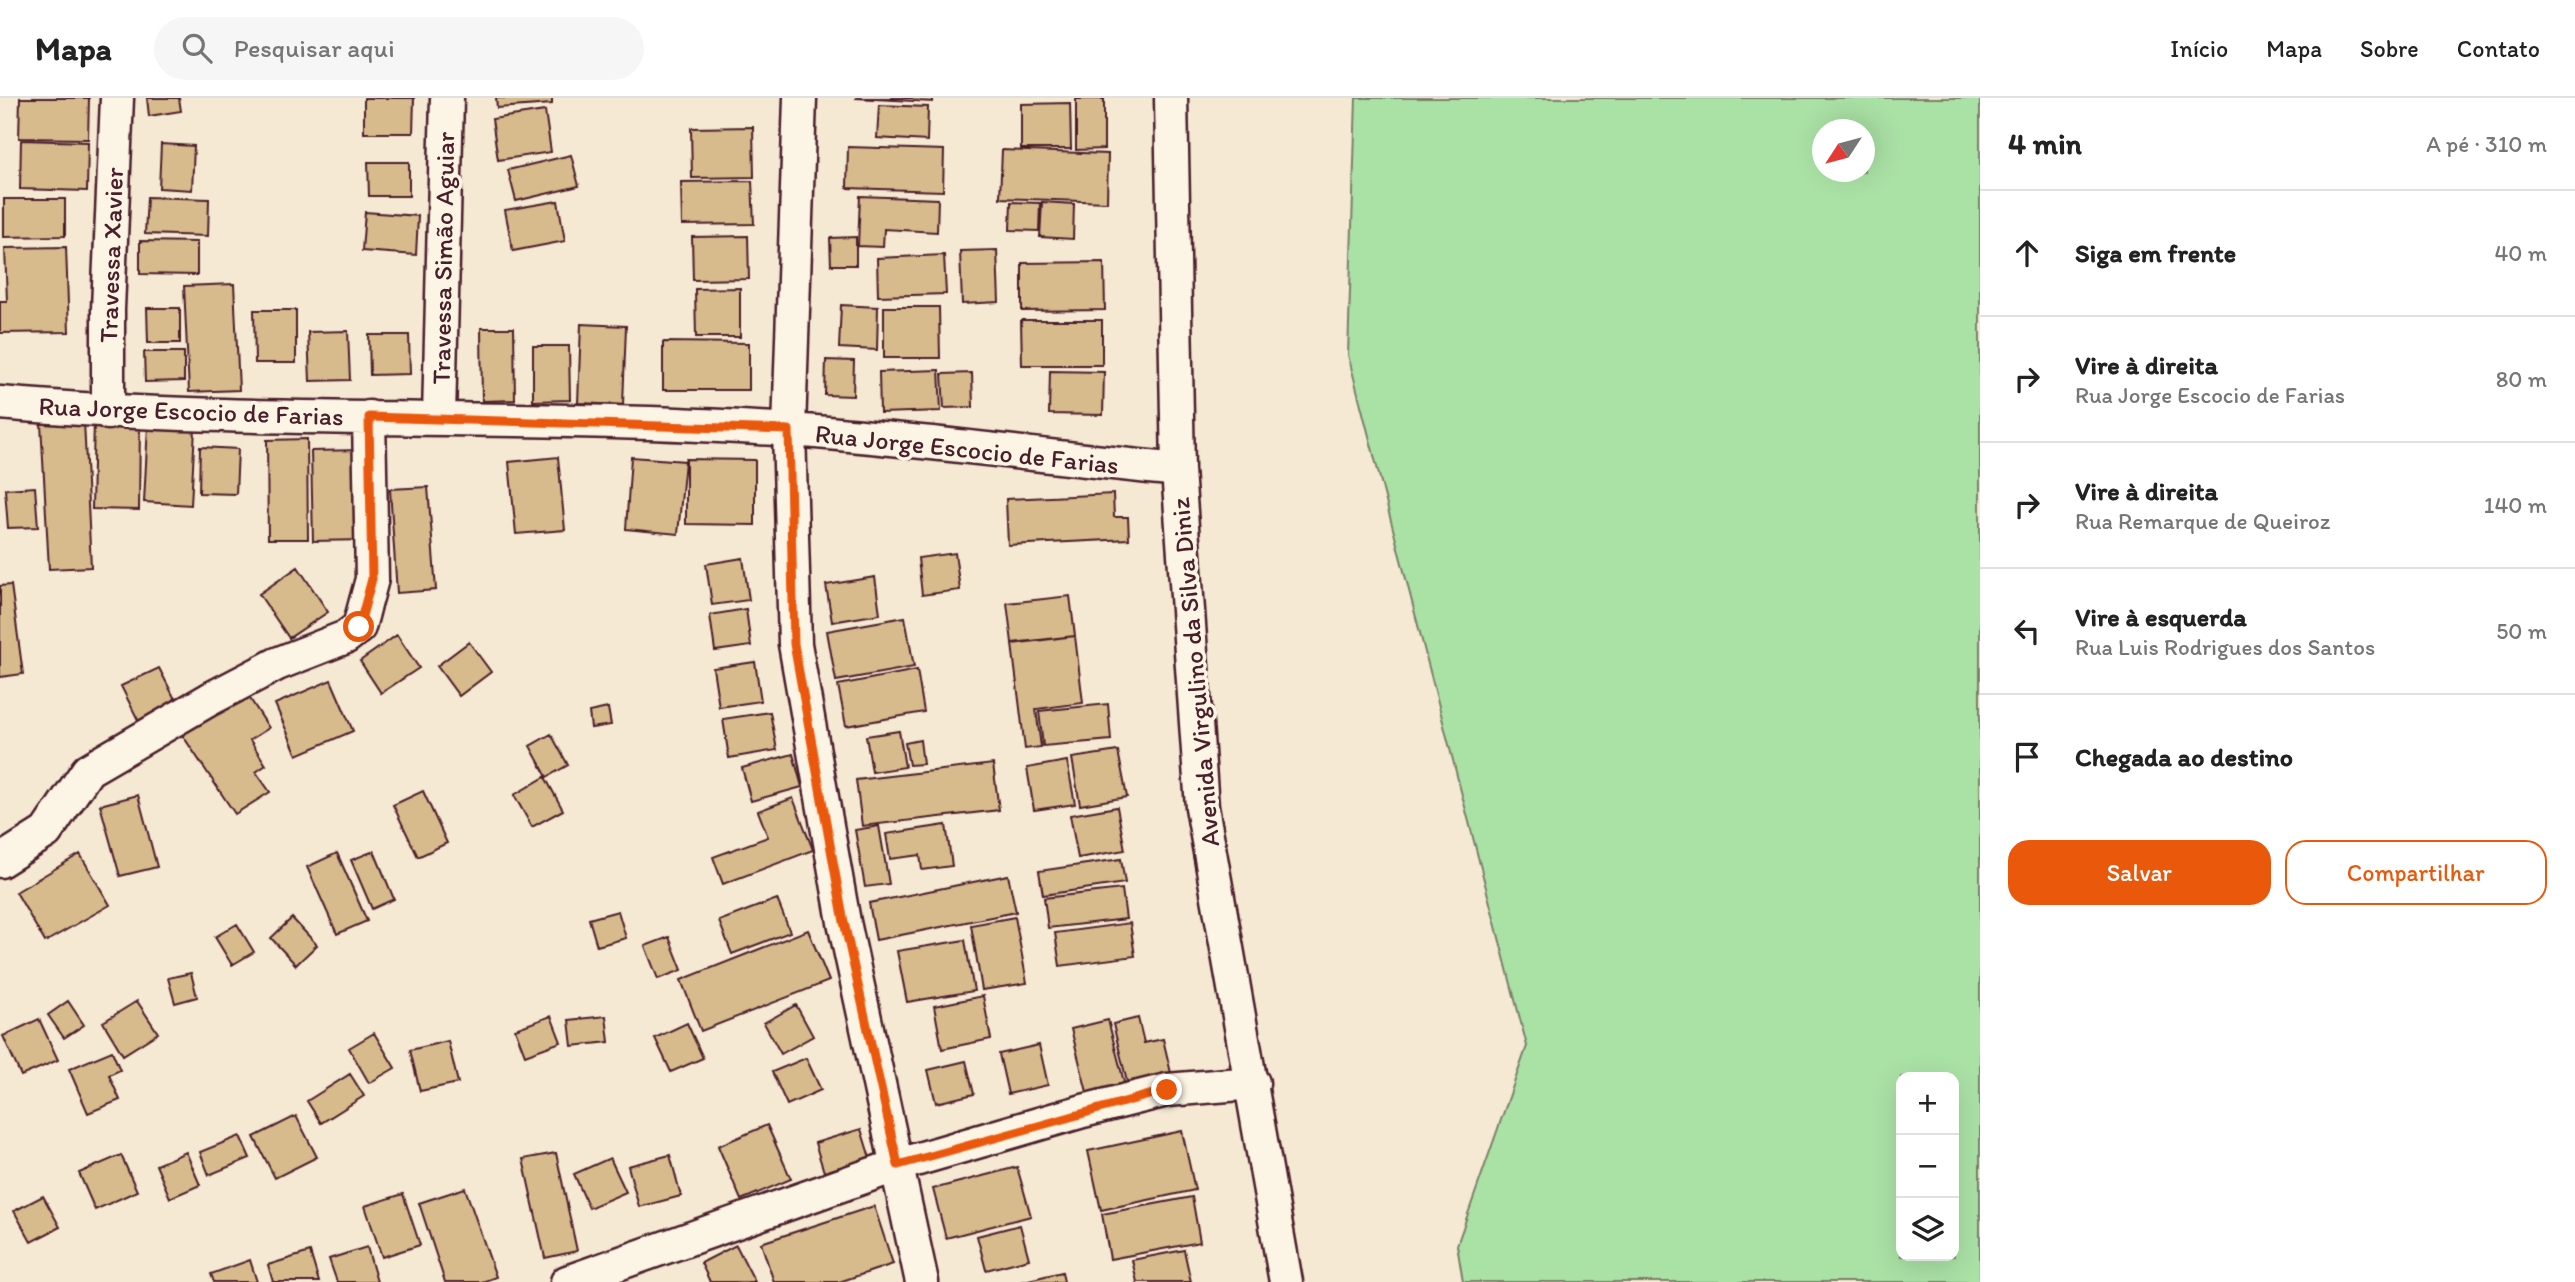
<!DOCTYPE html>
<html lang="pt">
<meta charset="utf-8">
<style>
body{margin:0;font-family:Itim,sans-serif;background:#f6f6f6;color:#222}
.controls{position:absolute;right:21px;bottom:21px;display:grid;overflow:hidden;border-radius:14px;box-shadow:0 7px 28px #0002}
.controls button{width:63px;height:63px;display:grid;place-items:center;padding:0;border:0;border-bottom:2px solid #e0e0e0;background:#fff;color:#222;font:35px sans-serif}
.compass{position:absolute;left:1812px;top:21px;width:63px;height:63px;border-radius:50%;background:#fff;box-shadow:0 7px 28px #0002;rotate:234deg}
.stop{position:absolute;width:21px;height:21px;margin:-16px;border:5px solid #ea580c;border-radius:50%;background:#fff}
.stop.end{background:#ea580c;border-color:#fff;box-shadow:0 2px 7px #0008}
.list{margin:0;padding:0;list-style:none}
h2{display:flex;justify-content:space-between;align-items:center;height:91px;margin:0;padding:0 28px;font-size:30px}
h2 small{font-size:23px;font-weight:400;color:#767676}
.list li{display:grid;grid-template-columns:46px 1fr auto;gap:21px;align-items:center;box-sizing:border-box;height:126px;padding:0 28px;border-top:2px solid #e0e0e0}
.list b{display:block;font-size:26px;white-space:nowrap}
.list p{margin:0;font-size:23px;white-space:nowrap;color:#767676}
.list em{font-size:23px;font-style:normal;color:#767676}
.actions{display:flex;gap:14px;padding:21px 28px}
.actions a{flex:1;padding:16px 0;border:2px solid #ea580c;border-radius:21px;text-align:center;font-size:24px;color:#ea580c}
.actions .main{background:#ea580c;color:#fff}
.icon{flex:none;width:38px;height:38px;fill:none;stroke:currentColor;stroke-width:2;stroke-linecap:round;stroke-linejoin:round}
.map{position:relative;flex:none;width:1980px;height:1184px;overflow:hidden}
header{display:flex;align-items:center;gap:42px;box-sizing:border-box;height:98px;padding:0 35px;background:#fff;border-bottom:2px solid #e0e0e0}
header strong{font-size:33px}
nav{display:flex;gap:38px;margin-inline-start:auto;font-size:24px}
.search{width:490px;height:63px;background:#f6f6f6;display:flex;align-items:center;gap:18px;box-sizing:border-box;padding:0 24px;border-radius:38px;color:#767676;font-size:26px}
main{display:flex}
aside{flex:1;background:#fff}
.map>svg:first-child{display:block}
.green{fill:#aae1a5;stroke:#7a8068;stroke-width:2;fill-rule:evenodd}
.building{fill:#d7bb8c;stroke:#4a1f2b;stroke-width:2}
.lines{fill:none;stroke-linecap:round;stroke-linejoin:round}
.minor-casing{stroke:#4a1f2b;stroke-width:37}
.minor{stroke:#fcf5e5;stroke-width:32}
.route{stroke:#ea580c;stroke-width:9}
.labels{text-anchor:middle;stroke-width:7;stroke-linejoin:round;paint-order:stroke}
.street-label{font-size:26px;fill:#4a1f2b;stroke:#fcf5e5}
</style>
<header>
<strong>Mapa</strong>
<div class="search"><svg class="icon" aria-label="search" viewBox="0 0 24 24"><circle cx="10" cy="10" r="6"/><path d="M15 15l6 6"/></svg>Pesquisar aqui</div>
<nav><a>Início</a><a>Mapa</a><a>Sobre</a><a>Contato</a></nav>
</header>
<main>
<div class="map">
<svg width="1980" height="1184" viewBox="0 0 1980 1184">
<rect width="100%" height="100%" fill="#f5e9d3"/>
<filter id="ink" filterUnits="userSpaceOnUse"><feTurbulence type="fractalNoise" baseFrequency=".0143" numOctaves="2"/><feDisplacementMap in="SourceGraphic" scale="14" xChannelSelector="R" yChannelSelector="G"/><feConvolveMatrix kernelMatrix="1 2 1 2 8 2 1 2 1" color-interpolation-filters="sRGB"/></filter>
<g filter="url(#ink)">
<path class="green" d="M1356,0H1980V1184H1463L1457,1147L1527,948L1348,257ZM1822,32H1864V74H1822ZM1901,979H1954V1158H1901Z"/>
<path class="building" d="M20,0H89L88,41L19,40Z
M147,0H179L181,13L149,18Z
M364,0H414L413,35H364Z
M496,0H552V6L497,10Z
M855,0H933V4Z
M1076,1H1104V51L1076,52Z
M1070,5L1071,51H1021V6Z
M879,7L928,9L927,43L877,40Z
M545,13L551,54L498,62L492,21Z
M753,29L754,79L692,80L691,30Z
M21,42L88,44L87,93L20,91Z
M161,46L194,48L192,92L159,90Z
M848,49L944,52L943,93L847,90Z
M1002,52L1108,56L1107,104L1000,100Z
M571,57L579,88L516,103L508,72Z
M368,64H409V98H369Z
M752,83L754,126L682,127L681,84Z
M860,98L938,101L937,134L884,131L883,149L858,148Z
M147,99L209,101L208,138L145,136Z
M4,101H65V138L4,139Z
M558,103L565,143L513,153L505,112Z
M1011,104L1040,105L1039,133L1010,132Z
M1042,104L1074,106L1073,141L1040,139Z
M365,114L418,118L416,157L362,153Z
M748,138L749,181L693,182L692,139Z
M856,139V167H831L830,140Z
M140,143L197,144V177L140,176Z
M66,149L69,234L0,235V203H7L5,150Z
M997,152L999,204L962,206L960,153Z
M944,157L946,196L878,198L877,160Z
M1104,164L1105,212L1022,213V165Z
M234,186L239,292L189,294L184,188Z
M740,190V239H696L695,191Z
M841,207L878,209L877,252L839,250Z
M884,209H939L940,260H884Z
M147,210H180V245H148Z
M254,212H296V265H255Z
M1021,222H1102V267H1022Z
M581,226L626,228L623,307L578,305Z
M481,230H514L515,302L482,303Z
M348,233L350,282L310,283L308,234Z
M369,237H409L410,276L370,277Z
M663,244L749,245V292H663Z
M533,248H569L570,302L533,303Z
M144,254H184V283L145,284Z
M826,262L854,263L853,298L825,297Z
M939,272L941,313L880,315L879,274Z
M1050,273L1104,274L1103,317L1049,316Z
M972,275L973,309L944,310L942,276Z
M94,321L140,322L139,412L92,411Z
M84,323L91,469L49,471L41,325Z
M148,327L195,330L191,407L144,404Z
M307,341L308,441H268L267,342Z
M200,349L238,351L236,396L199,395Z
M364,352L366,442L313,443L311,353Z
M558,359L565,432L516,436L509,364Z
M631,359L685,363L678,436L626,431Z
M686,361L755,362V427L686,426Z
M35,389L38,429L8,430L5,391Z
M428,389L436,492L397,495L390,391Z
M1113,396L1114,419H1128L1129,441L1008,447L1006,401Z
M955,455L960,492L922,497L918,460Z
M743,460L749,502L712,507L706,466Z
M298,469L328,514L289,540L259,496Z
M875,479L880,516L832,524L826,487Z
M11,487L23,576L0,579V488Z
M1070,498L1075,538L1012,545L1007,505Z
M746,511L751,548L715,553L710,517Z
M905,519L914,569L836,583L827,533Z
M397,537L419,570L381,595L360,563Z
M1075,538L1083,605L1036,611L1041,649L1025,651L1012,546Z
M469,544L491,574L459,598L437,568Z
M755,564L761,603L719,609L713,570Z
M159,570L177,605L139,624L121,588Z
M917,572L924,614L846,628L838,587Z
M331,582L353,633L297,657L275,606Z
M245,593L269,630L250,642L266,667L256,674L270,694L235,716L181,635Z
M1108,606L1111,642L1043,648L1039,613Z
M608,610L611,627L591,630L589,614Z
M770,614L777,652L729,660L723,621Z
M899,633L905,669L872,674L866,638Z
M551,636L568,667L547,679L530,648Z
M920,642L923,666L909,667L905,645Z
M1118,653L1127,699L1080,707L1072,660Z
M793,656L802,689L751,703L742,670Z
M1067,663L1075,706L1034,712L1027,670Z
M993,666L999,712L862,728L856,682Z
M545,679L563,712L532,729L514,697Z
M423,693L447,745L418,759L393,707Z
M138,697L157,769L120,778L100,707Z
M793,700L813,752L723,786L713,759L768,739L758,713Z
M1117,709L1125,752L1078,760L1070,717Z
M946,727L952,768L922,772L920,757L890,761L886,736Z
M879,728L889,786L865,789L855,732Z
M374,753L394,801L372,811L351,762Z
M337,755L367,823L337,836L307,769Z
M80,756L110,807L45,844L16,794Z
M1121,761L1125,785L1043,797L1039,773Z
M1008,777L1016,814L876,842L869,805Z
M1122,791L1126,821L1048,830L1044,800Z
M777,801L790,834L732,856L719,823Z
M618,813L626,840L597,848L589,821Z
M1015,819L1027,885L982,892L971,827Z
M292,820L317,847L296,867L271,840Z
M1130,825L1135,858L1060,868L1055,835Z
M237,826L254,854L232,867L215,839Z
M808,832L829,883L701,933L681,882Z
M669,839L682,872L658,881L645,848Z
M965,842L974,893L907,904L897,853Z
M191,875L197,899L175,905L168,880Z
M983,898L991,941L942,951L934,908Z
M68,903L84,927L64,940L48,917Z
M137,903L158,935L123,957L103,924Z
M796,907L813,938L781,956L764,925Z
M551,918L561,944L525,957L515,931Z
M606,918L609,944L572,948L569,922Z
M1138,920L1144,945L1163,941L1171,975L1127,984L1113,926Z
M39,921L58,962L21,978L3,938Z
M1108,922L1125,988L1088,998L1071,931Z
M687,925L703,960L671,974L655,940Z
M374,935L395,970L369,985L349,950Z
M448,943L458,985L420,993L410,952Z
M1039,947L1048,987L1008,996L999,956Z
M112,953L120,972L109,977L120,1002L88,1015L69,971Z
M806,960L821,992L787,1007L772,974Z
M966,963L974,996L936,1005L928,972Z
M350,976L364,998L321,1025L307,1003Z
M296,1018L317,1059L275,1080L254,1039Z
M767,1027L791,1081L741,1102L718,1048Z
M861,1031L870,1060L824,1074L815,1045Z
M1182,1033L1195,1092L1101,1112L1088,1053Z
M240,1038L250,1060L209,1077L200,1054Z
M186,1054L200,1087L170,1100L156,1067Z
M556,1055L577,1153L545,1160L523,1061Z
M121,1057L137,1093L95,1112L79,1075Z
M670,1057L681,1098L639,1109L628,1068Z
M610,1060L626,1094L589,1110L574,1076Z
M1017,1069L1031,1118L946,1140L933,1091Z
M465,1090L496,1179L482,1184H445L419,1105Z
M403,1096L420,1147L382,1159L365,1108Z
M43,1098L60,1129L31,1144L14,1113Z
M1192,1099L1200,1144L1110,1161L1102,1116Z
M874,1108L893,1166L839,1184H774L761,1145Z
M1020,1127L1029,1161L986,1172L977,1138Z
M736,1147L755,1184H710L701,1165Z
M367,1149L377,1184H337L329,1161Z
M1184,1152L1191,1184H1137L1132,1162Z
M310,1154L319,1184H273L268,1167Z
M250,1162L257,1184H214L211,1176Z
M1062,1174L1064,1184H1020Z"/>
<g class="lines">
<defs>
<path id="minor" d="M800,0L789,332L795,546L844,824L922,1184
M1171,0L1178,372L1202,709L1286,1184
M0,305C262,328 526,314 789,332C918,341 1048,359 1178,372
M108,315V211L117,0
M439,319L447,0
M0,763L46,734L88,672L210,601L277,566L346,539L359,529L372,481L369,319
M567,1184L898,1067L1083,1013L1167,992L1253,985"/>
</defs>
<use href="#minor" class="minor-casing"/>
<use href="#minor" class="minor"/>
</g>
</g>
<g class="lines" filter="url(#ink)">
<path class="route" d="M359,529L372,481L369,319L789,332L794,546L844,824L898,1067L1167,992"/>
</g>
<g class="labels">
<g class="street-label">
<text transform="translate(111 157) rotate(-88)" y="9">Travessa Xavier</text>
<text transform="translate(443 160) rotate(-89)" y="9">Travessa Simão Aguiar</text>
<text transform="translate(191 313) rotate(2)" y="9">Rua Jorge Escocio de Farias</text>
<text transform="translate(967 351) rotate(6)" y="9">Rua Jorge Escocio de Farias</text>
<text transform="translate(1195 574) rotate(-95)" y="9">Avenida Virgulino da Silva Diniz</text>
</g>
</g>
</svg>
<div class="controls">
<button>+</button>
<button>−</button>
<button><svg class="icon" aria-label="layers" viewBox="0 0 24 24"><path d="M12 4l9 5-9 5-9-5zM3 14l9 5 9-5"/></svg></button>
</div>
<svg class="compass" viewBox="-18 -18 36 36"><path d="M0-13l5 13h-10z" fill="#e53935"/><path d="M0 13l5-13h-10z" fill="#767676"/></svg>
<div class="stop" style="left:359px;top:529px"></div>
<div class="stop end" style="left:1167px;top:992px"></div>
</div>
<aside>
<h2>4 min<small>A pé · 310 m</small></h2>
<ul class="list">
<li><svg class="icon" aria-label="ahead" viewBox="0 0 24 24"><path d="M12 20V5M6 11l6-6 6 6"/></svg><div><b>Siga em frente</b></div><em>40 m</em></li>
<li><svg class="icon" aria-label="right" viewBox="0 0 24 24"><path d="M7 20v-9h11M14 6l5 5-5 5"/></svg><div><b>Vire à direita</b><p>Rua Jorge Escocio de Farias</p></div><em>80 m</em></li>
<li><svg class="icon" aria-label="right" viewBox="0 0 24 24"><path d="M7 20v-9h11M14 6l5 5-5 5"/></svg><div><b>Vire à direita</b><p>Rua Remarque de Queiroz</p></div><em>140 m</em></li>
<li><svg class="icon" aria-label="left" viewBox="0 0 24 24"><path d="M17 20v-9H6M10 6l-5 5 5 5"/></svg><div><b>Vire à esquerda</b><p>Rua Luis Rodrigues dos Santos</p></div><em>50 m</em></li>
<li><svg class="icon" aria-label="arrive" viewBox="0 0 24 24"><path d="M6 21V4h12l-3 4 3 4H6"/></svg><div><b>Chegada ao destino</b></div></li>
</ul>
<div class="actions"><a class="main">Salvar</a><a>Compartilhar</a></div>
</aside>
</main>
